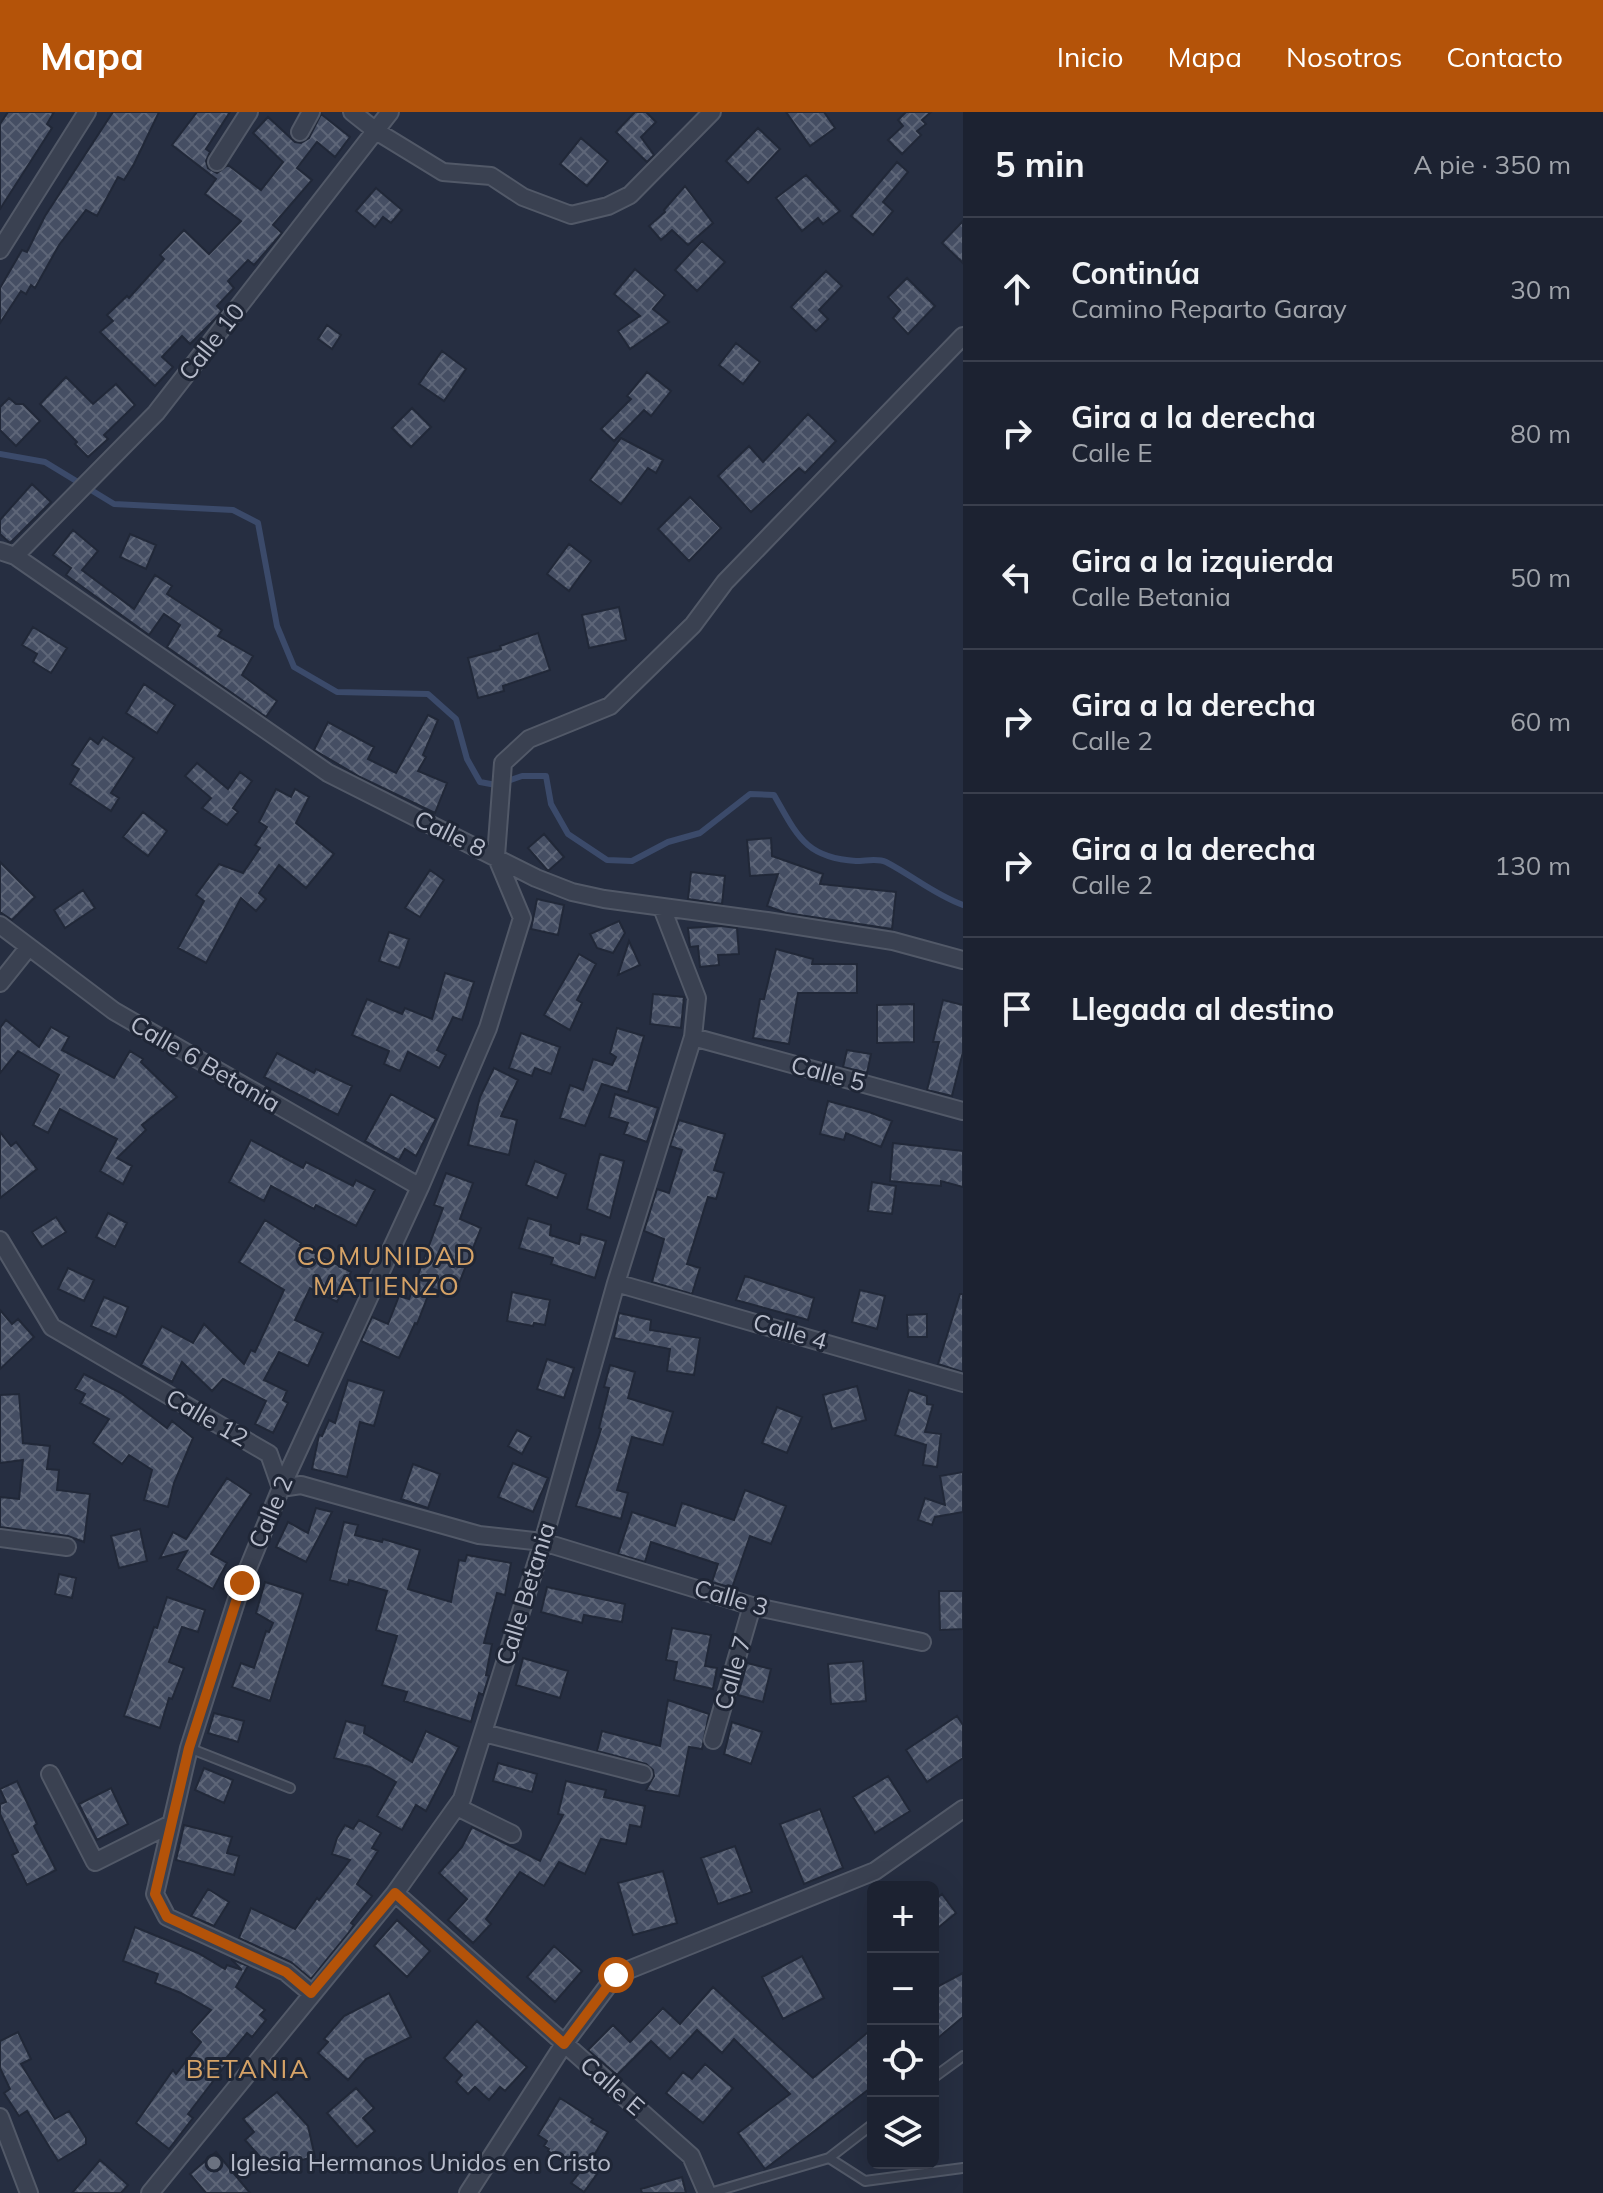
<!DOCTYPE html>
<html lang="es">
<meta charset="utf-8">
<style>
body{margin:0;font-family:Mulish,sans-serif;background:#252a39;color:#f1f3f6}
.controls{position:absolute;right:24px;bottom:24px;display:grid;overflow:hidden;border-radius:12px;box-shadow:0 8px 32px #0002}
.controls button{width:72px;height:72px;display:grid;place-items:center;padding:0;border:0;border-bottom:2px solid #3a3f4d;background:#1c2231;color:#f1f3f6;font:40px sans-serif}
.stop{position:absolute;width:24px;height:24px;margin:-18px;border:6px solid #b45309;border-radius:50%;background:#fff}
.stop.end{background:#b45309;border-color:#fff;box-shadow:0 2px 8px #0008}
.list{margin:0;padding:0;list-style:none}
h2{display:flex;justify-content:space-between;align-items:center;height:104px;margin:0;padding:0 32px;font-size:34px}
h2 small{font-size:26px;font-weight:400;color:#a0a4ab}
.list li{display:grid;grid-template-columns:52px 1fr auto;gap:24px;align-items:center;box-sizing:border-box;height:144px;padding:0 32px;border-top:2px solid #3a3f4d}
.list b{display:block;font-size:30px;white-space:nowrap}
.list p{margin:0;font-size:26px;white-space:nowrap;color:#a0a4ab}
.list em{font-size:26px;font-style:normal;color:#a0a4ab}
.icon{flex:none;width:44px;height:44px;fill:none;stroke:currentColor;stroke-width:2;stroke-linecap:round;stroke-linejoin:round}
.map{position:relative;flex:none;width:963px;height:2081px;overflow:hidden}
header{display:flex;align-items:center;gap:48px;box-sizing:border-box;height:112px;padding:0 40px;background:#b45309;color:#fff}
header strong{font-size:38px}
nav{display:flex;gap:44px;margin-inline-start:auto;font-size:28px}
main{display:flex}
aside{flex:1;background:#1c2231}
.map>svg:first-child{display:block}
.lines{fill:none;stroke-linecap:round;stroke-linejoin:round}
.stream{stroke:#3b4a6a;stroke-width:6}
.building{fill:url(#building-cross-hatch);stroke:#212838;stroke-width:2}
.service-casing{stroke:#525968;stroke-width:12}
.minor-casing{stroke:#525968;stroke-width:20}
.service{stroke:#3a4151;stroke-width:8}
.minor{stroke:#3a4151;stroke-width:16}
.route{stroke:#b45309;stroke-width:10}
.worship-dot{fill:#6b7280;stroke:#1f2636;stroke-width:3}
.labels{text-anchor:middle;stroke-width:6;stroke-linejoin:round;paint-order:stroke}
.street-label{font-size:24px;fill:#b7bccb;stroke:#1f2636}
.poi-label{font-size:24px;fill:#b7bccb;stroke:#1f2636;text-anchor:start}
.neighbourhood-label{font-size:26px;letter-spacing:2px;fill:#d6a367;stroke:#1f2636}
</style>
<header>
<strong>Mapa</strong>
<nav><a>Inicio</a><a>Mapa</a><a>Nosotros</a><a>Contacto</a></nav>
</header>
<main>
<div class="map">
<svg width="963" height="2081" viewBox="0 0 963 2081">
<defs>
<pattern id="building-cross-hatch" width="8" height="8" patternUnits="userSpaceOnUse" patternTransform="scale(2)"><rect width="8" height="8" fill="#454e63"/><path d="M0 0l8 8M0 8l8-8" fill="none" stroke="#5e6678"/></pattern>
</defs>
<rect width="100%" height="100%" fill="#262e41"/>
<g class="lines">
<path class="stream" d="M0,342L45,350L114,392L233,398L258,411L277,514L294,555L337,580L428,582L456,607L467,647L480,670L496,673L522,664H546L551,692L568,722L607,748L632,749L668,730L700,721L750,682L774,683C797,723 805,746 856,749C866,749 878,746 886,750C913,764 935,783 963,793"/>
</g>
<path class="building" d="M8,0H54L47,12L52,16L0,97V12Z
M113,0H159L134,52L124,68L118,65L97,104L86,98L59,133L35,176L31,173L26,182L21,179L0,211V176L22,138L27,140L45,104Z
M197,0H230L206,37L210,40L206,49L208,56L217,61L228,53L261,78L283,50L253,21L268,5L295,30L301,31L309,26L321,2L350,25L335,45L317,30L297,56L312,68L273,113L282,121L254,153L248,148L228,169L234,176L217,194L222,199L215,207L190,232L182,224L162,245L173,255L155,274L100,220L113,209L107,203L127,184L129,186L164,147L160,143L184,118L209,142L241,109L205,82L216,67L172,33Z
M635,0H646L656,10L641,25L654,43L647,50L616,20Z
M786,0H824L835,16L810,34Z
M906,0H931L922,8L926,12L917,19L921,23L902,42L888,28L903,14L898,8Z
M758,16L780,37L748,71L726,49Z
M581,26L608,49L587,74L560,52Z
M897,50L908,60L883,90L893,99L873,123L851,104Z
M806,63L840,99L823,112L818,106L802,119L776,86Z
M685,74L713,111L688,133L672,118L661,128L649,114L665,100L664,98Z
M376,76L402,98L391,111L383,105L375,115L356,99Z
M963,109V151L942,131Z
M702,129L725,150L697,179L675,158Z
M635,157L665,183L653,197L669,210L630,237L618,219L640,204L614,182Z
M826,159L842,174L819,198L828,207L816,219L791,195Z
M907,166L935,194L908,222L893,206L900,198L888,185Z
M327,213L341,223L332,237L318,227Z
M736,231L760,250L743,272L719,253Z
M442,239L466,257L444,289L419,272Z
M647,260L671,279L651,304L644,298L614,329L601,317L631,287L627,284Z
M66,265L93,292L116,272L135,293L104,323L108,327L88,345L75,332L77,330L40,292Z
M9,286L16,292H23L40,309L16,334L0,318V295Z
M412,296L431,315L411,335L392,316Z
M808,302L836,329L805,361L799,356L751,400L718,364L749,334L763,350Z
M621,326L663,348L656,361L648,356L621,392L590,368Z
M32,372L51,390L10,431L0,422V408Z
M690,385L721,416L689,449L658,417Z
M73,418L98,439L82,458L134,497L155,463L172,474L167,482L222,518L218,524L253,544L242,563L277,589L266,605L167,535L180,513L164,502L149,523L66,463L71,456L53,443Z
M130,422L156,433L146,457L120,445Z
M569,432L591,449L569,479L547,462Z
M619,495L626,528L589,536L582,503Z
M33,515L67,536L51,561L33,550L37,542L22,533Z
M538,521L550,558L503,574L504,579L478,586L468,546L501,537L500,534Z
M144,572L175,593L157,621L126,601Z
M428,603L438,608L423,643L426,645L418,659L447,671L435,701L360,665L314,638L328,610L374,635L368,647L396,661Z
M103,625L134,646L111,681L119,686L111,699L70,672L79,657L72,653L90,626L98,632Z
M197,651L228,677L240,660L252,669L233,696L238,700L227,713L202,696L211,686L185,664Z
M276,677L291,685L295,677L309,685L296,711L334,742L306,776L279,753L259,781L266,787L256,799L241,786L206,851L178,836L204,789L196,783L219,752L243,761L260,736L255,733L267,715L259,710Z
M143,700L167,719L148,744L123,725Z
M544,722L564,745L548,759L528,736Z
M771,726L772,744L823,762L820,772L896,780L892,817L786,801L767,794L778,762L750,764L747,728Z
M0,750L35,785L12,808L0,800Z
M430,758L444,768L420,805L405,796Z
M691,760L725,764L722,792L688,787Z
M83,778L95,796L65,816L54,798Z
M537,787L564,793L558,823L531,817Z
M619,809L625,821L613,841L597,836L590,822Z
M721,814L737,816L739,842L718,843L719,853L700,855L698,834L690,835L688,816Z
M389,820L409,827L399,856L379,849Z
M629,829L640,853L618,863Z
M776,837L813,847L812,852H857V881H798L789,932L753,926L760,887H764Z
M579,842L596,852L577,888L582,891L570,918L544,903Z
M445,861L474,870L462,908L453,905L437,938L446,943L439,956L408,940L400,959L384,952L389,939L352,923L367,887L402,902L405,896L432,907Z
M653,882L684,885L681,916L650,912Z
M943,888L963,893V940L952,984L927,978L939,930H933Z
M914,892V930L877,931V893Z
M6,908L39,935L51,915L69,925L62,938L114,966L130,939L143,947L141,950L177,985L142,1013L146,1018L117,1046L132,1054L123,1072L100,1059L117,1027L60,997L48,1021L33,1013L59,963L18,939L0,961V916Z
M617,916L644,924L628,980L602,972L585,1014L560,1006L570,973L583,978L593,947L612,953L616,945L610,941Z
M521,921L560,935L551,962L535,956L532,964L509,956Z
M847,938L871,942L867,961L843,955Z
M277,941L314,961L316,957L352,974L338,1003L264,965Z
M494,956L518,968L501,1004L517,1008L509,1043L468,1033L480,985Z
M391,982L436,1007L416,1044L405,1037L399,1048L365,1029Z
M615,982L658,996L647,1030L624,1022L628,1011L609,1005Z
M828,989L869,1000L892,1009L881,1035L846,1021L844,1028L820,1022Z
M679,1008L725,1022L714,1058L724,1061L716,1087L708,1085L687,1152L700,1156L692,1182L652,1170L664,1127L644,1119L657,1077L669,1081L682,1038L670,1034Z
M0,1020L11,1034L16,1030L37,1057L0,1086Z
M251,1028L303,1056L306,1050L353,1074L356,1068L375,1078L356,1114L316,1093L314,1097L271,1074L264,1089L229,1070Z
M893,1031L963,1039V1075L941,1069V1074L890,1069Z
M600,1042L624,1049L610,1106L587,1097Z
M535,1049L566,1062L557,1086L526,1073Z
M446,1061L473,1071L460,1107L481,1116L454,1184L431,1176L417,1212L415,1211L399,1246L361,1229L372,1205L388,1212L399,1184L409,1187L443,1096L434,1093Z
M872,1070L896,1074L892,1102L868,1099Z
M108,1101L127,1111L115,1135L96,1125Z
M56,1105L66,1120L42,1135L32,1120Z
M528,1106L551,1113L550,1123L579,1132L581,1122L606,1129L595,1166L551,1152L553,1146L519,1136Z
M265,1108L301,1131L300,1133L351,1160L337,1190L310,1176L295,1208L323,1221L308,1254L279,1240L264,1268L287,1279L283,1288L288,1291L273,1321L255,1312L266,1289L223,1267L212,1279L182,1250L172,1270L141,1253L162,1214L193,1231L204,1212L244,1252L251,1238L255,1240L284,1178L239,1150Z
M68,1156L94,1168L84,1189L58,1177Z
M745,1164L814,1186L808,1208L736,1188Z
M860,1178L885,1184L877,1217L852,1210Z
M512,1180L550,1188L545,1213L534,1211L533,1214L507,1209Z
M960,1182H963V1260L938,1252Z
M104,1185L128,1195L116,1225L91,1214Z
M0,1198L12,1212L18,1207L34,1225L0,1257Z
M619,1201L651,1208L650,1218L700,1226L694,1263L667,1259L670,1237L614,1226Z
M927,1202V1225H908L907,1203Z
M547,1247L574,1256L564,1286L537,1277Z
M610,1253L635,1260L628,1286L673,1300L663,1333L632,1325L617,1378L628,1381L621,1407L576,1394L601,1317L599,1316L609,1276L604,1275Z
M84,1262L121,1281L167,1316L172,1309L193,1326L174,1371L168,1395L144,1388L152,1358L129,1343L122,1352L93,1331L109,1307L80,1291L85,1282L75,1277Z
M348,1268L384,1279L374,1314L360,1310L347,1365L312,1357L319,1323L322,1324L329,1308L335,1311Z
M857,1274L866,1308L832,1317L823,1283Z
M909,1278L927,1284V1292L933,1293L925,1320L941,1322L937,1355L923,1353L926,1333L895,1323Z
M19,1282L23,1331L50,1334L47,1357L59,1358L57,1378L90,1382L84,1430L68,1424L0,1415V1385L19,1387L23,1348L0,1351V1283Z
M777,1295L802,1305L787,1341L762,1331Z
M517,1318L531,1325L522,1342L508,1334Z
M513,1351L548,1366L533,1400L498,1385Z
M413,1352L440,1362L428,1396L401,1387Z
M963,1360V1400L935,1405L932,1413L918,1408L925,1386L945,1393L940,1364Z
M227,1366L251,1382L211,1442L227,1451L213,1477L177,1457L187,1439L160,1446L173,1420L186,1427Z
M745,1378L786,1394L771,1432L750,1424L732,1476L712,1470L718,1452L651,1430L645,1450L618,1442L632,1400L675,1414L682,1391L734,1408Z
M316,1396L332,1400L306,1450L276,1435L288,1410L308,1421Z
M344,1410L358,1413L355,1423L382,1430L383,1427L420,1438L408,1477L451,1490L459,1448L465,1449L467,1443L511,1451L505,1483L497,1481L484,1531L492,1532L486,1563L489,1564L483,1583L479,1581L471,1610L404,1589L407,1580L382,1573L397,1524L376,1518L387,1479L349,1468L348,1473L330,1468Z
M140,1417L147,1449L119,1456L111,1424Z
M59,1462L76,1466L72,1486L55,1482Z
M265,1470L303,1482L270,1589L232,1575L241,1551L254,1556L266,1519L269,1520L273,1511L256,1501Z
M547,1475L625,1492L622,1510L584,1503L582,1511L541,1500Z
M939,1479H963V1517L940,1518Z
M167,1485L205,1498L198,1520L182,1515L169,1550L184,1556L172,1587L169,1586L160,1616L124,1604L154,1515L157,1516Z
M672,1516L711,1523L705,1554L717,1556L713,1577L674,1568L677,1550L666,1548Z
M523,1546L568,1559L560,1586L516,1573Z
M863,1549L866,1589L831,1592L828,1552Z
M747,1551L771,1557L763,1590L738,1583Z
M668,1588L709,1602L702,1637L689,1635L679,1684L646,1678L654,1664L653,1658L646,1652L597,1639L602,1619L660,1634Z
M214,1601L244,1609L238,1630L208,1621Z
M957,1604L963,1613V1646L927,1670L906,1638Z
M346,1609L365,1614L364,1621L412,1650L426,1619L459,1635L426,1699L416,1693L402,1718L377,1704L396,1670L370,1655L334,1646Z
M732,1610L762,1620L751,1652L724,1642Z
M498,1651L537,1662L532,1680L493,1669Z
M204,1656L233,1668L224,1691L195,1678Z
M888,1664L910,1699L875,1721L853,1685Z
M17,1669L37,1712L34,1714L56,1758L27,1773L12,1743L18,1740L0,1702V1692L6,1690L0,1677Z
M566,1669L606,1678L604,1685L645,1694L641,1715L630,1713L626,1732L601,1727L585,1762L559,1750L544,1774L520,1760L486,1807L491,1812L473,1831L448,1808L467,1787L439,1761L462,1735L472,1715L540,1749L563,1703L558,1702Z
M111,1676L128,1712L97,1728L79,1692Z
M820,1697L843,1756L804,1772L780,1712Z
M359,1708L381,1721L372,1736L378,1739L357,1772L372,1784L351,1811L354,1813L347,1823L311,1867L291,1850L239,1826L251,1796L295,1817L317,1786L319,1788L350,1748L332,1742L337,1726L345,1713L353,1717Z
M184,1713L232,1725L227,1741L239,1744L234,1763L176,1748Z
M735,1734L752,1780L718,1792L701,1746Z
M663,1759L677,1811L633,1823L618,1771Z
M208,1777L229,1790L214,1814L191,1804Z
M942,1782L956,1801L933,1820V1789Z
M397,1808L430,1839L407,1865L374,1834Z
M135,1815L198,1841L225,1857L227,1853L242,1858L231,1847L248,1854L236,1875L265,1898L260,1903L266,1908L252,1925L247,1921L227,1945L230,1947L188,2002L193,2006L169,2037L136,2011L173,1958L176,1962L201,1930L191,1920L211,1898L181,1881L155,1871L158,1862L123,1849Z
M554,1834L582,1859L555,1890L527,1865Z
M802,1844L824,1886L783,1907L762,1865Z
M963,1861V1905L933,1930V1877Z
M713,1875L813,1966L873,1916V1974L765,2057L738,2021L790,1982L734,1927L722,1941L697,1918L670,1947L651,1929L617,1963L588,1938L613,1913L630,1930L663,1896L680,1912Z
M389,1881L411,1925L366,1947L348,1968L318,1941L328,1930L324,1927L344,1904Z
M477,1909L527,1955L505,1979L500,1975L489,1988L475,1975L468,1982L456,1970L462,1963L444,1946Z
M18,1920L31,1947L21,1952L55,2007L69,1999L86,2026V2032L58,2049L27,1999L19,2004L4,1981L10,1977L0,1956V1929Z
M705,1952L733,1976L703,2011L666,1981L683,1960L692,1967Z
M356,1976L374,1996L363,2006L375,2019L357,2035L327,2001Z
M277,1980L308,2014L315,2045L269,2055L245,2028L254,2020L243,2007Z
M560,1986L593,2007L591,2010L608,2020L587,2055L597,2062L584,2080L571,2071L580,2060L548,2039L549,2037L544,2034L547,2029L538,2023Z
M216,2040L250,2081H206L190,2062Z
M100,2048L128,2073L121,2081H72Z
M682,2065L686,2081H642L641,2077Z"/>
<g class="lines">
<defs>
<path id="service" d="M189,1636L290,1676
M933,1966L963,1944
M829,2046L865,2069L963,2056
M710,2081L829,2046L873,2012"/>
<path id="minor" d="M352,0L376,19L443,60L491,64L523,85L571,103L608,94L630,83L712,0
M300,20L311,0
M217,50L249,0
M0,138L87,0
M0,439L15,444L328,661L536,766L572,780L604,787L767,809L893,829L963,848
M15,444L156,301L390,0
M0,813L114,899L420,1075
M0,871L28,836
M693,925L963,999
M0,1128L52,1215L269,1342L281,1376L301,1373L479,1423L543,1430L752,1494L922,1530
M616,1171L963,1271
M0,1426L67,1435
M484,1621L643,1662
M713,1628L752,1494
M50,1662L95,1750L171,1712
M457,1695L512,1722
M395,1781L691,2044L707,2081
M311,1881L286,1860L167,1805L155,1782L189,1636L242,1471L281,1376L420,1075L488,916L522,806L496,744L503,651L529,627L610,594L693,513L725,470L963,224
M0,2005L29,2081
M150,2081L395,1781L462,1687L543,1430L616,1171L693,925L697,886L662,796
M468,2081L564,1932L616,1863L875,1759L963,1697"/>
</defs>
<use href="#service" class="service-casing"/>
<use href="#minor" class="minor-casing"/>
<use href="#service" class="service"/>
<use href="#minor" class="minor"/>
</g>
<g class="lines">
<path class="route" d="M242,1471L189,1636L155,1782L167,1805L286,1860L311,1881L395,1781L564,1932L616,1863"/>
</g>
<circle class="worship-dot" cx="214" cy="2051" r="8"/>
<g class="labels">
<g class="street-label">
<text transform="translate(212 230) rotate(-52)" y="8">Calle 10</text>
<text transform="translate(450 722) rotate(26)" y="8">Calle 8</text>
<text transform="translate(205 952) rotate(30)" y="8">Calle 6 Betania</text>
<text transform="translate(828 962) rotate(15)" y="8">Calle 5</text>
<text transform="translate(790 1220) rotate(16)" y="8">Calle 4</text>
<text transform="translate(207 1306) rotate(30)" y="8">Calle 12</text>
<text transform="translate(271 1400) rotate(-67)" y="8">Calle 2</text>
<text transform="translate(526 1482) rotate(-73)" y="8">Calle Betania</text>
<text transform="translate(731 1486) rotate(16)" y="8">Calle 3</text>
<text transform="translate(733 1561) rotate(-74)" y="8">Calle 7</text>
<text transform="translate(612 1974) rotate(41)" y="8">Calle E</text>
</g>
<g class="poi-label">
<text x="230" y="2059">Iglesia Hermanos Unidos en Cristo</text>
</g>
<g class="neighbourhood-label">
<text x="387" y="1153">COMUNIDAD<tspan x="387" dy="30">MATIENZO</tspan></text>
<text x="248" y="1966">BETANIA</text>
</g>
</g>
</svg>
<div class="controls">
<button>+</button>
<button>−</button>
<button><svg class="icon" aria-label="locate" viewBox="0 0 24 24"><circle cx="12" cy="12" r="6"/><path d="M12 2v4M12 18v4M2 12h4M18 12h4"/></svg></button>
<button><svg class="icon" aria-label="layers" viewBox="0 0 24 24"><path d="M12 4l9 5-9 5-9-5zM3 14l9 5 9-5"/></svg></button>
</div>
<div class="stop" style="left:616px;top:1863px"></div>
<div class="stop end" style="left:242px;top:1471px"></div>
</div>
<aside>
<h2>5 min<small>A pie · 350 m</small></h2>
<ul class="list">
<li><svg class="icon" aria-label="ahead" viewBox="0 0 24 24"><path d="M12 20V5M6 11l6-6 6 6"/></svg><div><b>Continúa</b><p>Camino Reparto Garay</p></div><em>30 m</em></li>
<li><svg class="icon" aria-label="right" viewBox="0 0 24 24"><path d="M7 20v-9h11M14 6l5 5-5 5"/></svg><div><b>Gira a la derecha</b><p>Calle E</p></div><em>80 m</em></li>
<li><svg class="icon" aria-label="left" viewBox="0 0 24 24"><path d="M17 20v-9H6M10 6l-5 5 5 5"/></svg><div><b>Gira a la izquierda</b><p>Calle Betania</p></div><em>50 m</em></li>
<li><svg class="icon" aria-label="right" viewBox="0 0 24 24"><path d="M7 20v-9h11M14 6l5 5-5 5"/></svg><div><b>Gira a la derecha</b><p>Calle 2</p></div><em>60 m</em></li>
<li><svg class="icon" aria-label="right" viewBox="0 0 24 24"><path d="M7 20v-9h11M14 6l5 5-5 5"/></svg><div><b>Gira a la derecha</b><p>Calle 2</p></div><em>130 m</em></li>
<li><svg class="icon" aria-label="arrive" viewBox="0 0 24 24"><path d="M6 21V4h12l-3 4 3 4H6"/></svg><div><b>Llegada al destino</b></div></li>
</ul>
</aside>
</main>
